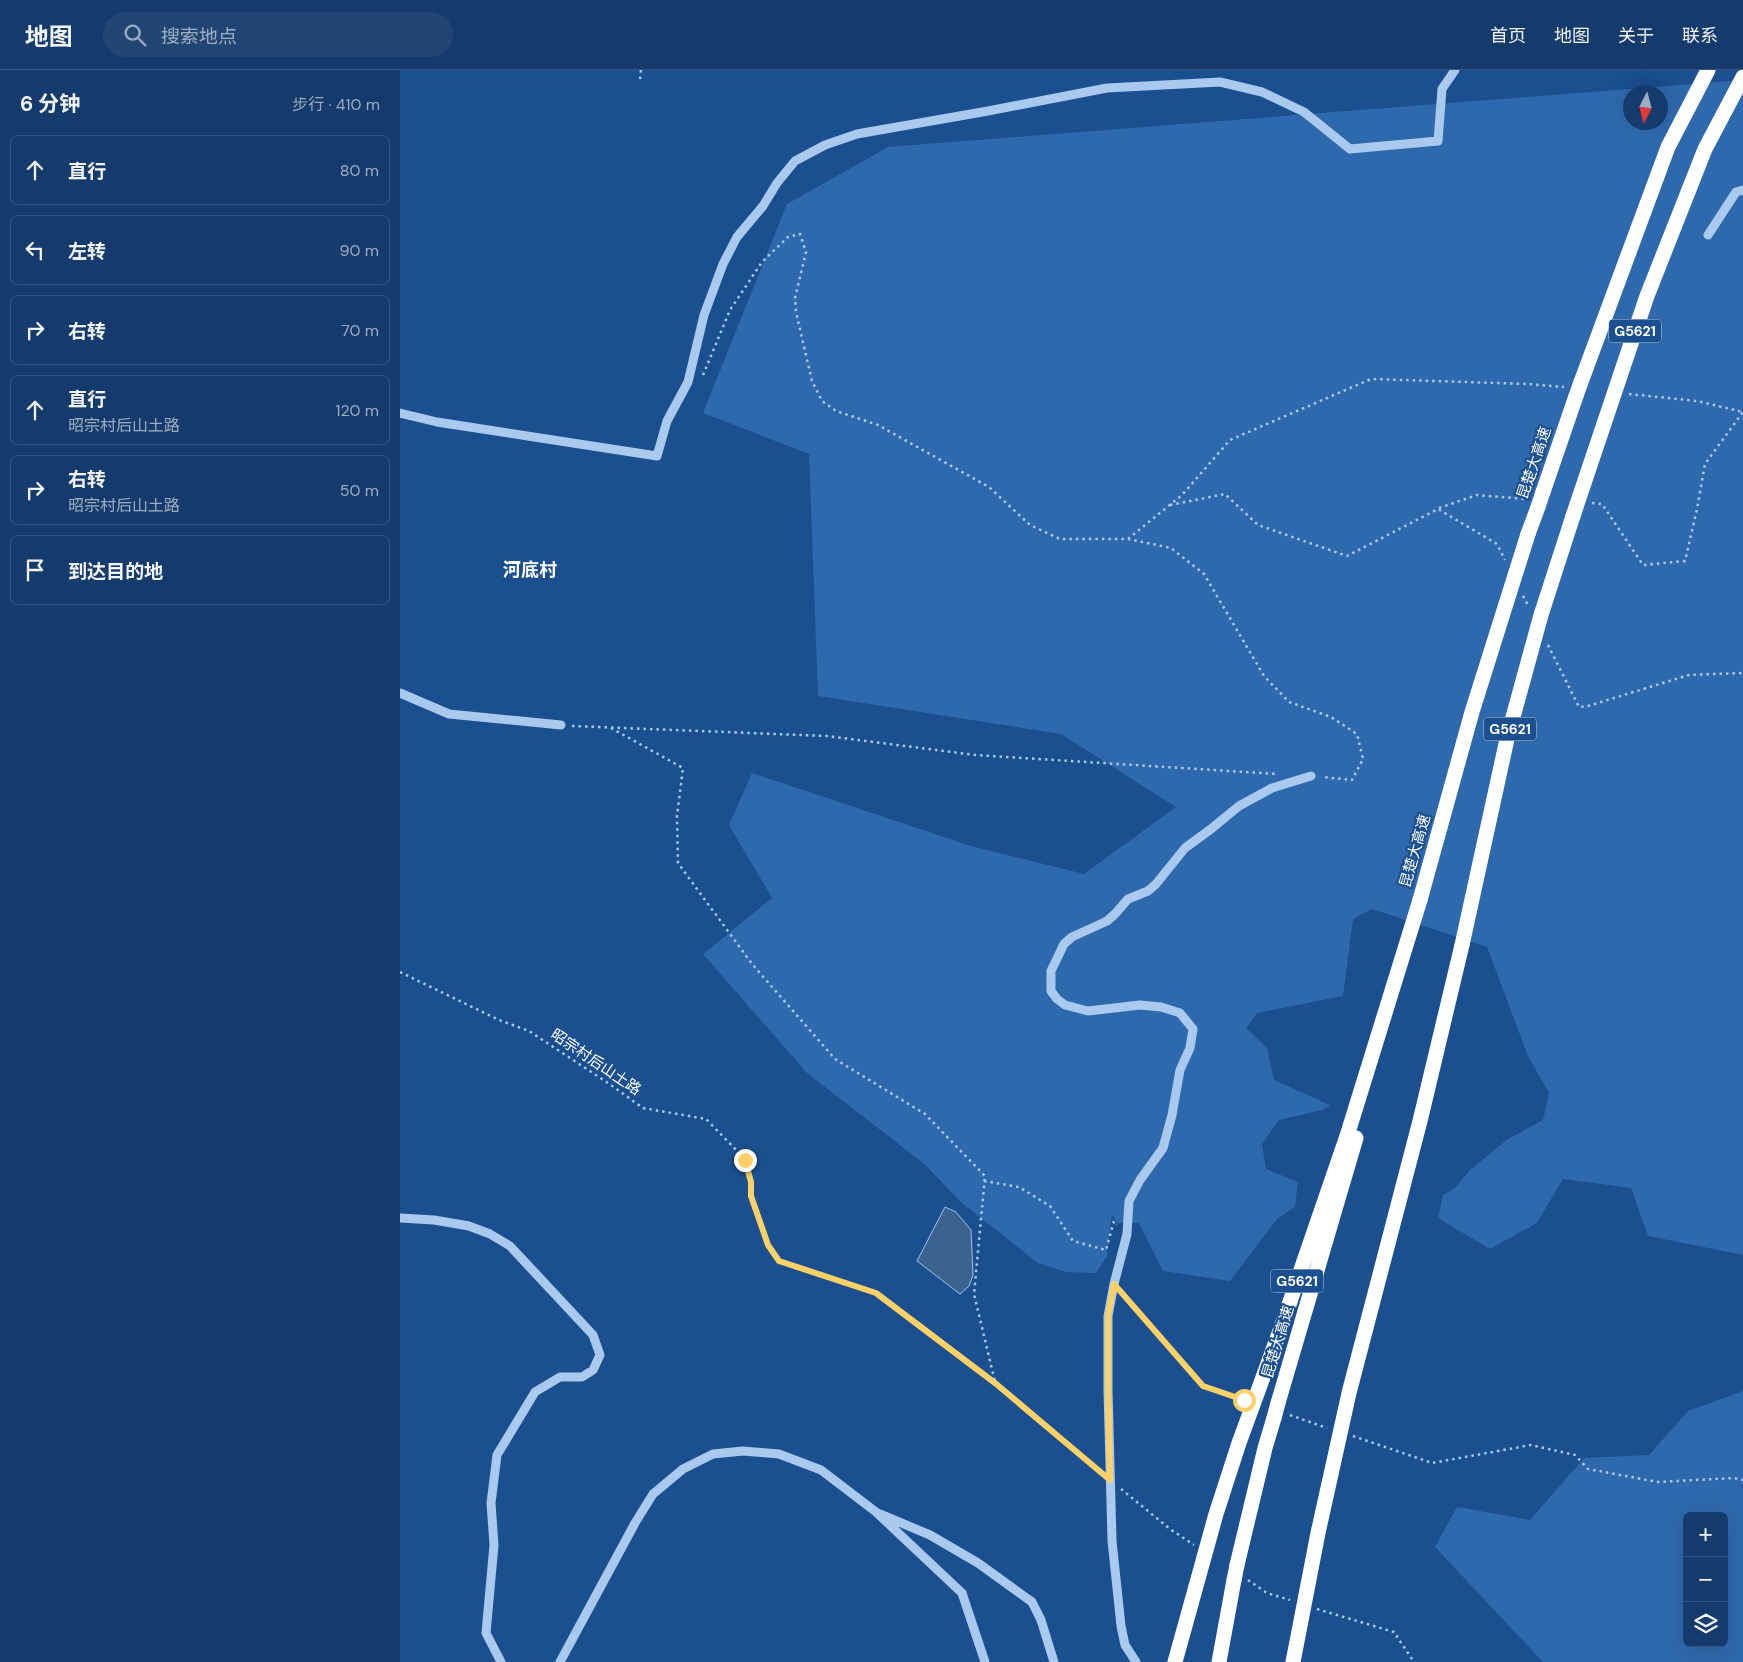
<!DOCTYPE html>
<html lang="zh">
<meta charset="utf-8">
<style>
body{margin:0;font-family:"DM Sans","Noto Sans SC",sans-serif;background:#214673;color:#f1f3f6}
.controls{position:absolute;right:15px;bottom:15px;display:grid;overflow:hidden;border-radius:8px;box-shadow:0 5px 20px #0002}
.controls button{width:45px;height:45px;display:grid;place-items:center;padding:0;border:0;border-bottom:1px solid #33557e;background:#143b6b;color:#f1f3f6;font:25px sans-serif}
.compass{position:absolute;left:1223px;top:15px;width:45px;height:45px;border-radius:50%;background:#143b6b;box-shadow:0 5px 20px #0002;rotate:186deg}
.stop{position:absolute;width:15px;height:15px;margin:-11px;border:4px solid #ffd166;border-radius:50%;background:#fff}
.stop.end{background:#ffd166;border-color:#fff;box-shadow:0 1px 5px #0008}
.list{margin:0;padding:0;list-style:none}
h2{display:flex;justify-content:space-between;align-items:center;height:65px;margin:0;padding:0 20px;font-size:21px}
h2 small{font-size:16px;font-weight:400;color:#9dadc1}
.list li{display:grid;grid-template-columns:32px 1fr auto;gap:15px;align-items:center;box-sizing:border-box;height:70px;margin:0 10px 10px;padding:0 10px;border:1px solid #33557e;border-radius:8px}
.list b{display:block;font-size:19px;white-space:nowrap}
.list p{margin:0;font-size:16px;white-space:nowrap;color:#9dadc1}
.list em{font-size:16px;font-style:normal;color:#9dadc1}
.icon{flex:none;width:28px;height:28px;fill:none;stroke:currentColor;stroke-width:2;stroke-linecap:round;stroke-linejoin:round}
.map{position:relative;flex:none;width:1343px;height:1592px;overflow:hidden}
header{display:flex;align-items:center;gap:30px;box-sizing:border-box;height:70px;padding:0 25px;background:#143b6b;border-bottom:1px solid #33557e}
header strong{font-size:24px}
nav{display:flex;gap:28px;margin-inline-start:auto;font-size:18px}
.search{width:350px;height:45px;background:#214673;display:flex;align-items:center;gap:12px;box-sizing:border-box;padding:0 18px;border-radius:28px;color:#9dadc1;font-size:19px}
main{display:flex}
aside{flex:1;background:#143b6b}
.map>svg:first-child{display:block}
.green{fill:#2e69ad;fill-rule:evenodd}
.water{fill:#3c6290;stroke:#9cc4f0}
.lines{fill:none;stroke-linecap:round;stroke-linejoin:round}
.path{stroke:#a9c9ee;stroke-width:2.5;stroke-dasharray:2.5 4;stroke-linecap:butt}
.minor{stroke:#a9c9ee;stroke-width:9}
.highway{stroke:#fff;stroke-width:15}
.highway-bridge{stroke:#fff;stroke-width:15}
.route{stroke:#ffd166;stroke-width:6}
.labels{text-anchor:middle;stroke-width:4.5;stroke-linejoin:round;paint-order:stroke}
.shield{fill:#1b4f8f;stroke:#bbcadd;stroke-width:1}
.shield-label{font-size:14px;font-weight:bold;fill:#fff}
.street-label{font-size:15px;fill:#fff;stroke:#1b4f8f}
.quarter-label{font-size:18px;font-weight:bold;fill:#fff;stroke:#1b4f8f}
</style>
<header>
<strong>地图</strong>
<div class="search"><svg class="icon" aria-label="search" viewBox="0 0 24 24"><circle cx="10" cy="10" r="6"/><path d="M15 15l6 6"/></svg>搜索地点</div>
<nav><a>首页</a><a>地图</a><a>关于</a><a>联系</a></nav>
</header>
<main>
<aside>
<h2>6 分钟<small>步行 · 410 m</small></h2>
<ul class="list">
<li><svg class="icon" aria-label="ahead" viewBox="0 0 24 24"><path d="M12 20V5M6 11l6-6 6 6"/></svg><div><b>直行</b></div><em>80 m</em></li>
<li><svg class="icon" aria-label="left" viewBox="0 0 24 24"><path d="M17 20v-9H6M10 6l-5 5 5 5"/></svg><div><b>左转</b></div><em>90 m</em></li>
<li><svg class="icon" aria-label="right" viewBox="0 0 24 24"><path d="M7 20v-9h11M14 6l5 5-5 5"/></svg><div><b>右转</b></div><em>70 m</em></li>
<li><svg class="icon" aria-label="ahead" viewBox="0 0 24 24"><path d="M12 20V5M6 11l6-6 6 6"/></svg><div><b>直行</b><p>昭宗村后山土路</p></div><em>120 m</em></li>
<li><svg class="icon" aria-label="right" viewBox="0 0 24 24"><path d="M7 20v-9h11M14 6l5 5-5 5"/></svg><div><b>右转</b><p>昭宗村后山土路</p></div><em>50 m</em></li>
<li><svg class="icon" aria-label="arrive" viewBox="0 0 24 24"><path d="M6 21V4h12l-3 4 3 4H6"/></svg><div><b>到达目的地</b></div></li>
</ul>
</aside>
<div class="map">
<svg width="1343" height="1592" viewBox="0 0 1343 1592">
<rect width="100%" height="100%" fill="#1b4f8f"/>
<path class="green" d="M1331,11L1343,19V1185L1248,1166L1231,1118L1163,1109L1137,1153L1090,1179L1038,1148L1043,1125L1055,1118L1070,1100L1108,1069L1143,1050L1149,1023L1128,986L1087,877L972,839L953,849L943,926L857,943L846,958L867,978L874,1010L930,1035L922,1040L879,1050L862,1074L866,1099L898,1112L895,1137L877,1149L830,1211L763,1201L739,1153H717L712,1144L707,1186L696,1203L666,1202L638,1193L562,1133L523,1093L407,1003L303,884L372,828L329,755L352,703L571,776L684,804L776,737L661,664L418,626L409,384L303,343L387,134L488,77ZM1230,22H1260V52H1230Z
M1343,1321V1592H1143L1035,1477L1057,1437L1130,1450L1184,1388L1249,1385L1288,1341ZM1287,1446H1324V1573H1287Z"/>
<path class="water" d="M545,1137L556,1142L571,1160L573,1205L569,1216L560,1224L517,1191Z"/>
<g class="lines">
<path class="path" d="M240,9L241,0
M303,305L330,240L362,192L388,167L400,164L406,182L395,228L396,242L412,311L422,331L436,341L478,355L589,417L630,455L660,469H728L771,478L804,504L864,606L889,632L931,647L957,664L963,689L952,710L922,707
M1229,324L1297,331L1343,342
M1192,433L1202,434L1243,495L1285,491L1297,439L1305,394L1343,342
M770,435L825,424L858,455L947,486L1038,439L1097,474L1105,490
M1039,438L1077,425L1126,429
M728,469L782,425L830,370L971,309L1128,314L1164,317
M1123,526L1129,537
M1148,575L1179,637L1188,636L1289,605L1343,603
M172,656L427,666L575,685L877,704
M211,658L283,698L277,746L278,793L352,894L435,989L525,1044L585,1106L574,1224L595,1312
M0,902L99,950L129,961L208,1013L243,1038L306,1049L345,1089L351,1112V1126L368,1175L379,1191L476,1223L595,1313L700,1401
M584,1111L619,1117L650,1136L673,1171L706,1180L714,1151L717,1154
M723,1224L803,1316L841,1329
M890,1345L927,1358
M953,1366L1032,1393L1131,1375L1175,1385L1188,1399L1258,1412L1334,1408L1343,1410
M721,1419L770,1459L794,1475
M848,1510L867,1523L890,1530
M917,1539L994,1562L1014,1592"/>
<path class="minor" d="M1308,165L1336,122L1343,120
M0,343L37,352L257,386L267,351L288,312L304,245L323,194L337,167L363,136L377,113L395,91L425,75L457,64L588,41L707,18L820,12L862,22L904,42L950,79L1038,71L1042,19L1055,0
M0,623L49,644L161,655
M0,1148L34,1150L69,1156L90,1164L110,1176L193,1265L200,1285L193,1300L182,1307H160L135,1322L97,1385L91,1433L94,1475L86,1563L101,1592
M480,1444L530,1465L578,1493L632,1532L641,1550L654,1592
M160,1592L235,1453L253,1424L283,1399L313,1384L343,1381L379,1384L421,1400L476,1442L562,1523L585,1592
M736,1592L725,1575L721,1556L712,1471L708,1320V1246L714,1214L727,1164L729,1131L740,1110L763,1078L772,1045L780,1000L790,978L793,959L780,943L761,937L740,935L688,941L665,935L657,929L651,921V901L664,874L672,867L707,851L715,844L728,829L748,821L756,814L785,778L811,759L839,736L872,718L911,706"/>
<path class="highway" d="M1181,312L1268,77L1308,0
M1143,422L1176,326
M1173,446L1247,226L1305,79L1343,7
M1128,464L1138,437
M878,1333L956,1068
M837,1495L865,1378L874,1348
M775,1592L816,1444L839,1373L881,1258L947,1066L1020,830
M819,1592L834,1510
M893,1592L918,1463L949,1323L1020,1051L1062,875"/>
<path class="highway-bridge" d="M1176,326L1181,312
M1138,437L1143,422
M1020,830L1072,642L1128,464
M1062,875L1107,669L1141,545L1173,446
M874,1348L878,1333
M834,1510L837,1495"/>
</g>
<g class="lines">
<path class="route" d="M345,1090L351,1112V1126L368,1175L379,1191L476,1223L595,1313L710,1410L708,1320V1246L714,1214L803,1316L844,1330"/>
</g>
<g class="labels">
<g class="shield">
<rect x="1209" y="249.5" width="52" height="23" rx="4"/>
<rect x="1084" y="647.5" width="52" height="23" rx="4"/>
<rect x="871" y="1199.5" width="52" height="23" rx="4"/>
</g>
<g class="shield-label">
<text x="1235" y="266">G5621</text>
<text x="1110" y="664">G5621</text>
<text x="897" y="1216">G5621</text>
</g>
<g class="street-label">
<text transform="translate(1134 393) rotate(-71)" y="5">昆楚大高速</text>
<text transform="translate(1015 781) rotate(-74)" y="5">昆楚大高速</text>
<text transform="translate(196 992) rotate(34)" y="5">昭宗村后山土路</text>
<text transform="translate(878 1272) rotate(-73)" y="5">昆楚大高速</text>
</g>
<g class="quarter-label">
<text x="130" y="506">河底村</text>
</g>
</g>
</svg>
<div class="controls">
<button>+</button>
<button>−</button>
<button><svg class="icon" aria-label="layers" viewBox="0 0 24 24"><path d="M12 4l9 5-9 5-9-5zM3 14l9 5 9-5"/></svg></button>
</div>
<svg class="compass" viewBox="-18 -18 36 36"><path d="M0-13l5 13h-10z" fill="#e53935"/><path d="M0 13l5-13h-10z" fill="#9dadc1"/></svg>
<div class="stop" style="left:844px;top:1330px"></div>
<div class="stop end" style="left:345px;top:1090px"></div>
</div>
</main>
